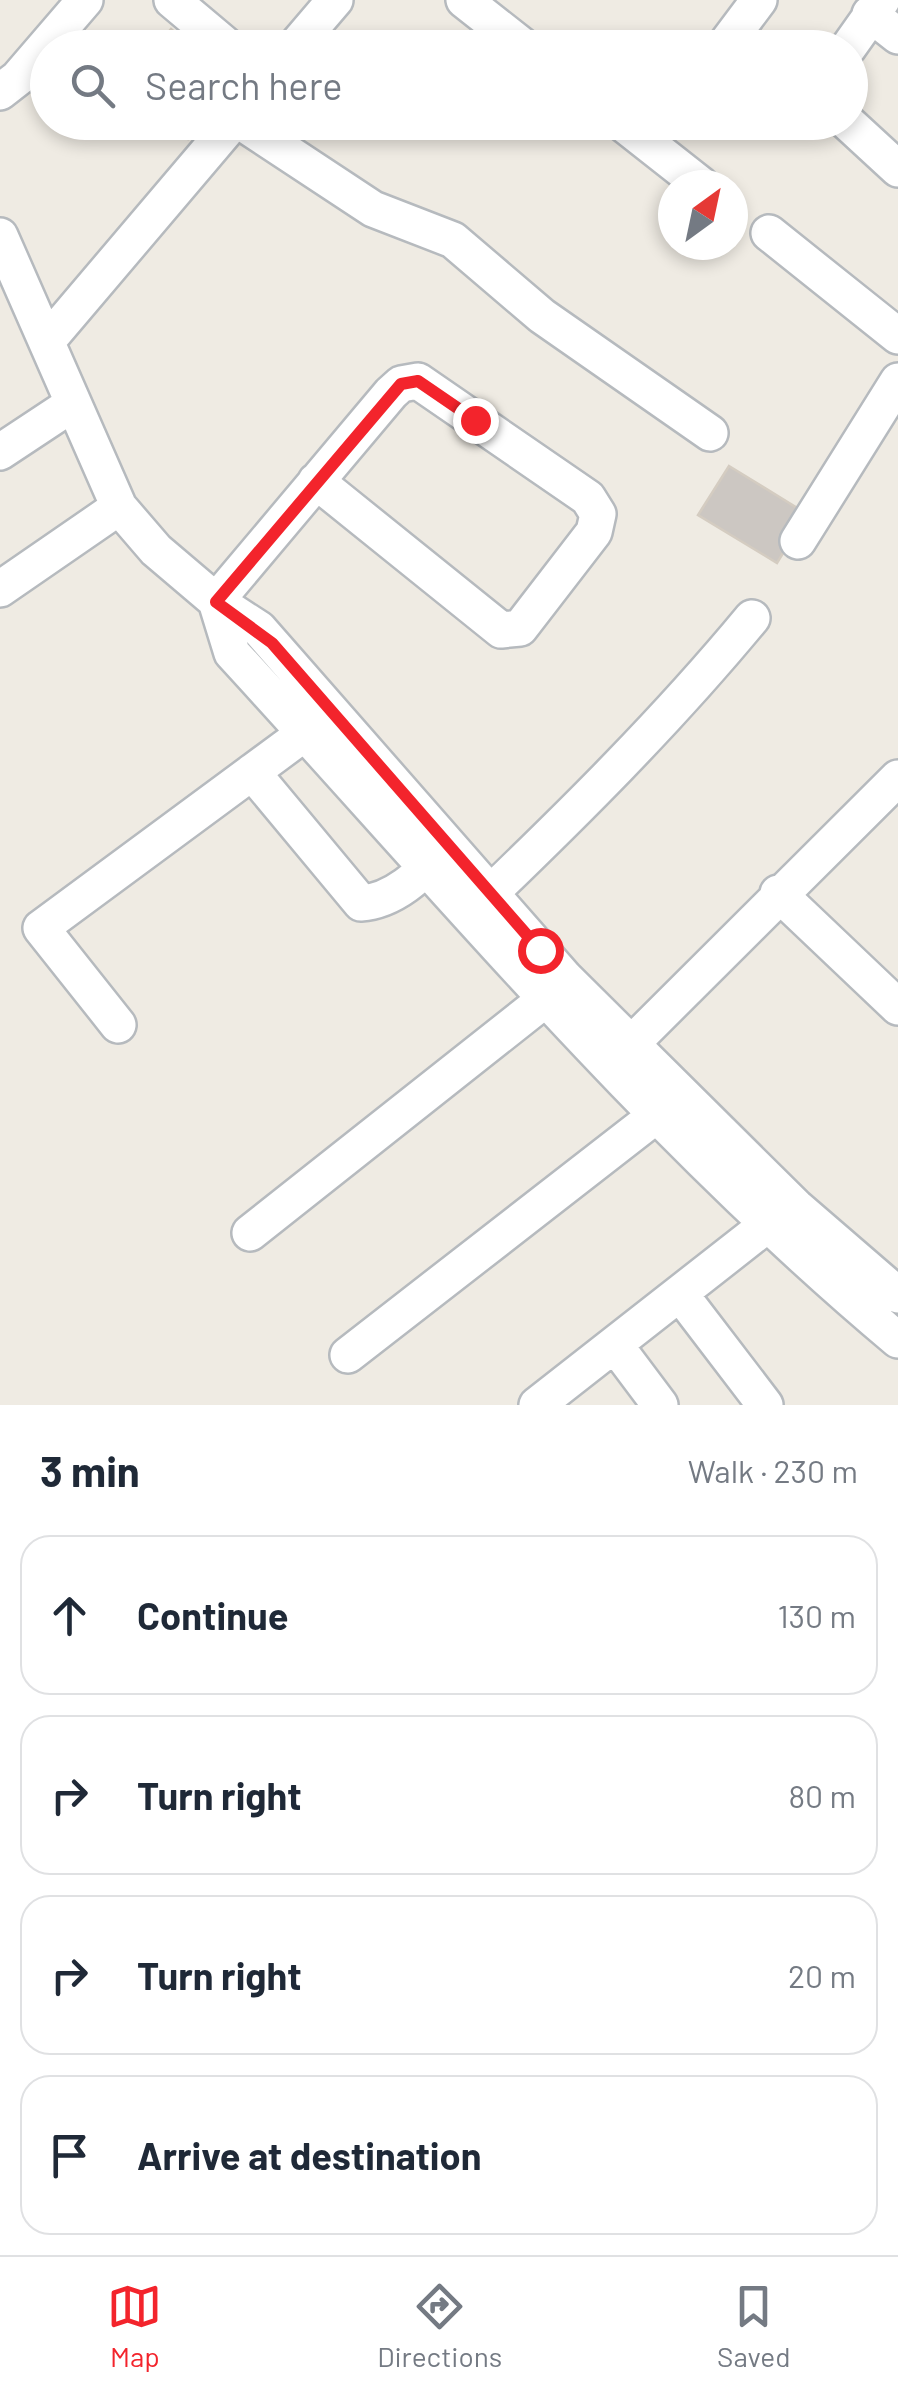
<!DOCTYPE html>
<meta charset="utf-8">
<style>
body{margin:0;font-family:Barlow,sans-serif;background:#f6f6f7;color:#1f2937}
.compass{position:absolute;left:658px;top:170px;width:90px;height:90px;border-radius:50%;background:#fff;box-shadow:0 5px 15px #0003;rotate:33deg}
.stop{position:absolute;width:30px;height:30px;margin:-22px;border:8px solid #f3242c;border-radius:50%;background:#fff}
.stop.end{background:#f3242c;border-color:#fff;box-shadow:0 2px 10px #0008}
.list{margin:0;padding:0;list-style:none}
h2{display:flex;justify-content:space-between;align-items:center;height:130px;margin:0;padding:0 40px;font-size:42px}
h2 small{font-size:32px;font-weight:400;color:#747a83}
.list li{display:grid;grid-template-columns:65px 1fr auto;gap:30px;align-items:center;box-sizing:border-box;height:160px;margin:0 20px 20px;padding:0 20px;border:2px solid #e0e1e3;border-radius:30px}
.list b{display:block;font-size:38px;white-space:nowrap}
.list em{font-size:32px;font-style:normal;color:#747a83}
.icon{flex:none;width:55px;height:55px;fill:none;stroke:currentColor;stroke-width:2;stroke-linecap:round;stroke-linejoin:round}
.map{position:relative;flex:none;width:898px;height:1405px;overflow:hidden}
.search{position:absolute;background:#fff;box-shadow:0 5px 15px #0003;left:30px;right:30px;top:30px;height:110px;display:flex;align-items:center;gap:25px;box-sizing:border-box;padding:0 35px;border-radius:55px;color:#747a83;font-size:38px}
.sheet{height:850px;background:#fff}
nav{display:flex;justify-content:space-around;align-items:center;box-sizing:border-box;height:140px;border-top:2px solid #e0e1e3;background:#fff;font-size:28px;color:#747a83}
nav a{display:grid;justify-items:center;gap:5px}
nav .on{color:#f3242c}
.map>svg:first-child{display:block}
.building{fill:#ccc7c2;stroke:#d4ccc1;stroke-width:2.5}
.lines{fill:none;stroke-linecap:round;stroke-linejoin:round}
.minor-casing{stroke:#b6babe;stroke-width:40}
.minor{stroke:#fff;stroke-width:35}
.route{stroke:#f3242c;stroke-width:12}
</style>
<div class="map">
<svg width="898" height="1405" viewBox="0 0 898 1405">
<rect width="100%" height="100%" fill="#efebe3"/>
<path class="building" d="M171,29L193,48H155Z
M169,122H202L188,139Z
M729,466L807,514L777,563L698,515Z"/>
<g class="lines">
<defs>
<path id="minor" d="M172,0L229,48
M464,0L525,48
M870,14L898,36
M294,48L335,0
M723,48L759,0
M848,48L882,0
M0,92L18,78L85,0
M241,122L373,209L453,240L542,316L710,433
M621,122L701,185
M847,122L898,169
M769,233L898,336
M0,236L119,507L156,550L216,601L259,629L565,978L796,1207L898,1295
M48,340L233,122
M0,452L71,405
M798,541L898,381
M0,589L119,507
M216,601L232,653C447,887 653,1135 898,1340
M216,601L391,393L401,384L418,381L588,498L598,514L594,532L520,628L501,630L316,481
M252,772L361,903C394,901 420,875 442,852
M778,893L898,1007
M474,909C572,815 666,722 752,618
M118,1025L41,928L305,733
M614,1061L898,778
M250,1233L547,998
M681,1295L765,1405
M615,1345L660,1405
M348,1355L658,1114
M537,1405L768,1224"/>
</defs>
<use href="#minor" class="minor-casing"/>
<use href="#minor" class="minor"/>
</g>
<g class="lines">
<path class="route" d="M475,420L418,381L401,384L216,602L272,643L540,950"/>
</g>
</svg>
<svg class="compass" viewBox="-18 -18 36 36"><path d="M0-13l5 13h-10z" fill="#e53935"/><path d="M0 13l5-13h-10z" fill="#747a83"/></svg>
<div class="stop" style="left:540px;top:950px"></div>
<div class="stop end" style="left:475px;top:420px"></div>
<div class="search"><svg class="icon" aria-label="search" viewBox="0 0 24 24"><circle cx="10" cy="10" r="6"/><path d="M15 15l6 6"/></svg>Search here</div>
</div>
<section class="sheet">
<h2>3 min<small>Walk · 230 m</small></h2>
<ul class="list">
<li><svg class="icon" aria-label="ahead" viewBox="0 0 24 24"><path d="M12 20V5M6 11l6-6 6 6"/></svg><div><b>Continue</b></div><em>130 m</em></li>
<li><svg class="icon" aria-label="right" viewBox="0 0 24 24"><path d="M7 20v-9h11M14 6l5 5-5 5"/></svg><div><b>Turn right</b></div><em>80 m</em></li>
<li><svg class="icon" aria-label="right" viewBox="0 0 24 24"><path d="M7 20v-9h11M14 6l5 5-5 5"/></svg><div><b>Turn right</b></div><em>20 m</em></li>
<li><svg class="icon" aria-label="arrive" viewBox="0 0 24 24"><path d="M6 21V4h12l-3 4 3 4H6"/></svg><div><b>Arrive at destination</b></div></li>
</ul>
</section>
<nav>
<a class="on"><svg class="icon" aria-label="map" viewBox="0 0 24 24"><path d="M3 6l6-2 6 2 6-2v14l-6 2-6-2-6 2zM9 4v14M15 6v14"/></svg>Map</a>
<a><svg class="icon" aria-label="directions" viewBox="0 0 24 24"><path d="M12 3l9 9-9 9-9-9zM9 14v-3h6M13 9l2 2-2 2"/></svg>Directions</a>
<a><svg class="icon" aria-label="saved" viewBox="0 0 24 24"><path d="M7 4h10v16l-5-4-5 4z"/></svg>Saved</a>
</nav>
